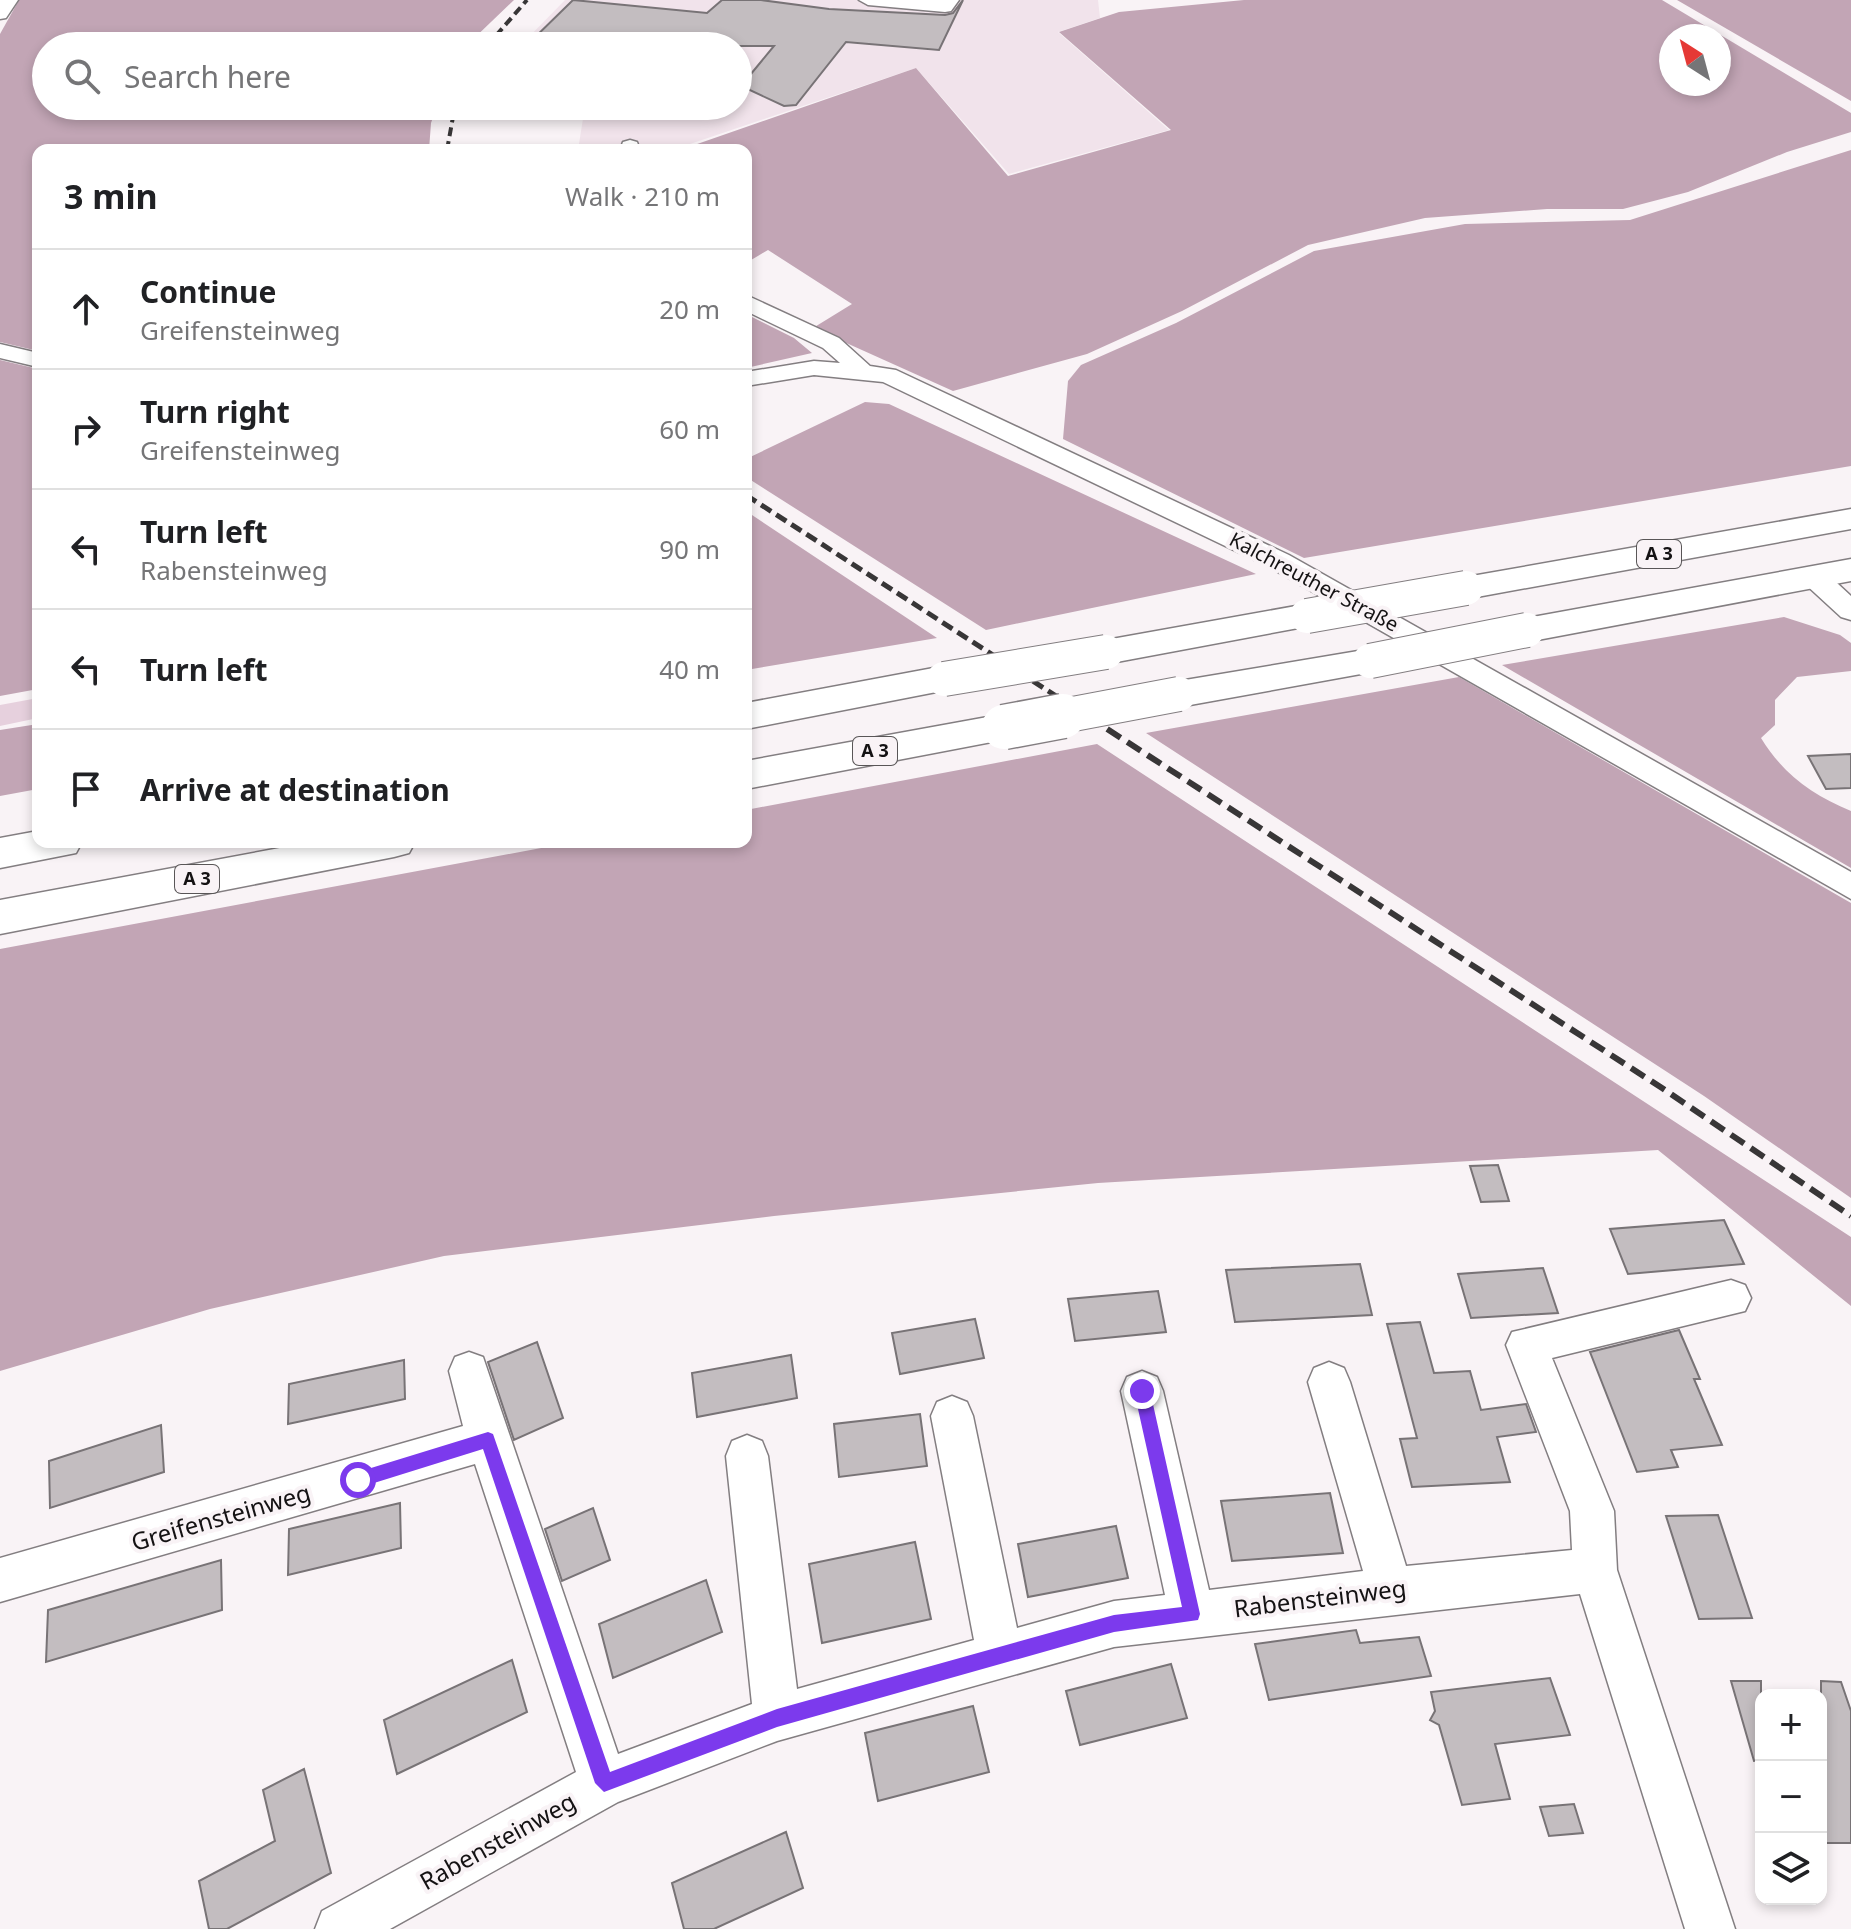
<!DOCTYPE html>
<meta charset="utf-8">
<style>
body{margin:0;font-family:"Noto Sans",sans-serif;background:#f2f2f2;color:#202124}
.controls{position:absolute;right:24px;bottom:24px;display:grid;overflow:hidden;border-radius:16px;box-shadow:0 4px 12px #0003}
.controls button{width:72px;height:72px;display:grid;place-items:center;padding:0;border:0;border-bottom:2px solid #e0e0e0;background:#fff;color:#202124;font:40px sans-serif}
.compass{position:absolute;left:1659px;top:24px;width:72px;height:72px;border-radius:50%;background:#fff;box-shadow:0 4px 12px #0003;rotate:324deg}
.stop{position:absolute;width:24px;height:24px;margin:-18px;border:6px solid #7c3aed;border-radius:50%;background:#fff}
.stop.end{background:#7c3aed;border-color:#fff;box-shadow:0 2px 8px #0008}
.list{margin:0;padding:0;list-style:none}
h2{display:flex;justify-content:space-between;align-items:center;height:104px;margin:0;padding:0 32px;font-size:34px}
h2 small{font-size:26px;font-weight:400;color:#757577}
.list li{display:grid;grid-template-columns:52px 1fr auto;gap:24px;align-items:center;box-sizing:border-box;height:120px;padding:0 32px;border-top:2px solid #e0e0e0}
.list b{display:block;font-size:30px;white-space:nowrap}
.list p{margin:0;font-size:26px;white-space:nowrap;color:#757577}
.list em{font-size:26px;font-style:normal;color:#757577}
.icon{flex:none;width:44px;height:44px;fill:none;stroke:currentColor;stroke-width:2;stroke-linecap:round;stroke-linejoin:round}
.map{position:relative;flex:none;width:1851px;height:1929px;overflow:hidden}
.search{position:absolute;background:#fff;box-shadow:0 4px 12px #0003;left:32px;top:32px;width:720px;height:88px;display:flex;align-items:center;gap:20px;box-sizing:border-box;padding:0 28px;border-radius:44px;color:#757577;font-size:30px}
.panel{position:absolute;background:#fff;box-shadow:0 4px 12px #0003;left:32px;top:144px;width:720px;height:704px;border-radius:16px}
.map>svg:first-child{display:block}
.built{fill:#f1e3eb}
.green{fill:#e6d0dd}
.forest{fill:#c2a5b5;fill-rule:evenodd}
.building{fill:#c3bdc0;stroke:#787376;stroke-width:2}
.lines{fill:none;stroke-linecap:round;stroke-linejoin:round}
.minor-casing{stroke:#837e81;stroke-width:3}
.highway-casing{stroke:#837e81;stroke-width:3}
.minor{fill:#fff;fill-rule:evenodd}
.highway{fill:#fff;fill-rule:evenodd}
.rail-far2{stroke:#383637;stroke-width:4;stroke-dasharray:9 5;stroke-linecap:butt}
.rail-far1{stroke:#383637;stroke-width:5;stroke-dasharray:12 6;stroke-linecap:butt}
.rail{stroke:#383637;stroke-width:6;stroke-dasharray:16 8;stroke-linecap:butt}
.highway-bridge-far1-casing{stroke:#837e81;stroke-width:36;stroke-linecap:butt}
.highway-bridge-casing{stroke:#837e81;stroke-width:47;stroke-linecap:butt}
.highway-bridge-far1{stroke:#fff;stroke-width:34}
.highway-bridge{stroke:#fff;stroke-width:44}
.route{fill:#7c3aed}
.labels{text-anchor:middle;stroke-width:8;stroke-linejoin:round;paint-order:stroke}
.shield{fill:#f9f3f6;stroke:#595657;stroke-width:2}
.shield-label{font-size:18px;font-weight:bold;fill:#141213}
.street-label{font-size:20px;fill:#141213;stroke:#f9f3f6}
.near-street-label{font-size:24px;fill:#141213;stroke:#f9f3f6}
</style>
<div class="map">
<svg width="1851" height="1929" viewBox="0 0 1851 1929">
<rect width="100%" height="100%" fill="#f9f3f6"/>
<path class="built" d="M565,0H1098L1100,18L1058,32L1169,130L1009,174L916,68L690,144L578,150L585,106H738V46H520Z"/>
<path class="green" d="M38,698V718L0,726V705Z"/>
<path class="forest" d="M19,0H514L466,46H46V106H437L431,123L429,150H38V351L0,342V34Z
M1244,0H1662L1851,113V132L1787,152L1688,192L1623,209H1547L1425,218L1308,245L1182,311L1087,354L953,391L813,328L852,304L768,250L746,263V150H680L916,68L1008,176L1171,130L1059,32L1119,12ZM1671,36H1719V84H1671Z
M1677,0H1851V101Z
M1851,150V466L1304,558L1063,439L1068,381L1081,365L1176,323L1314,251L1465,224L1630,220Z
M746,314L794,338L812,353L746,368Z
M0,360L38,369V689L0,696Z
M865,402L889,404L1256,574L986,630L746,477V459Z
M746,511L937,638L746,670Z
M1784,617L1840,635L1851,643V671L1797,677L1775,700V725L1761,738C1783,774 1812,795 1851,811V868L1502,665Z
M1459,677L1851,903V1198L1704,1096L1146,733Z
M38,724V789L0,796V730Z
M1097,744L1851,1237V1306L1658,1150L1098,1183L774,1216L444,1256L210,1309L0,1371V949L573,842H746V810Z"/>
<path class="building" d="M573,0L707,13L722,0H761L829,9L945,15L953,13L963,0L939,50L846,42L796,105L784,106L741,86L774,46H526Z
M1851,754V788L1826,789L1808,756Z
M1498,1165L1509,1201L1481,1202L1470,1166Z
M1724,1220L1744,1264L1628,1274L1610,1229Z
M1360,1264L1372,1315L1235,1322L1226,1270Z
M1543,1268L1558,1313L1471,1318L1458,1274Z
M1158,1291L1166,1332L1075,1341L1068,1299Z
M975,1319L984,1358L900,1374L892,1333Z
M1420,1322L1434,1373L1470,1371L1481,1410L1526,1404L1536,1432L1497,1437L1510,1482L1412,1487L1400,1439L1417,1438L1387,1324Z
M1679,1330L1700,1379H1694L1722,1445L1671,1450L1678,1467L1637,1472L1590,1352Z
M537,1342L563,1418L514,1440L488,1362Z
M791,1355L797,1398L697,1417L692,1373Z
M404,1360L405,1399L288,1424L289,1384Z
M920,1414L927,1466L839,1477L834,1424Z
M161,1425L164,1472L50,1508L49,1461Z
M1330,1493L1343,1553L1232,1561L1221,1501Z
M400,1503L401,1548L288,1575L289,1529Z
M593,1508L610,1560L562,1581L545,1529Z
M1718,1515L1737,1573L1752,1618L1699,1619L1666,1516Z
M1116,1526L1128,1578L1028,1597L1018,1544Z
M915,1542L931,1619L822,1643L809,1564Z
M221,1560L222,1610L46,1662L48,1610Z
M706,1580L722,1632L613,1678L599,1624Z
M1356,1630L1360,1643L1419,1637L1431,1676L1269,1700L1255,1644Z
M512,1660L527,1712L397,1774L384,1720Z
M1171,1664L1187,1718L1080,1745L1066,1691Z
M1550,1678L1570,1735L1495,1744L1510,1799L1462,1805L1439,1725L1430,1720L1435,1711L1431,1692Z
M1731,1681H1761V1760L1754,1761Z
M1821,1681L1841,1682L1851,1711V1843H1821Z
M973,1706L989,1772L878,1801L865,1733Z
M304,1769L331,1873L227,1929H209L199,1881L275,1841L263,1790Z
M1574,1804L1583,1833L1549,1836L1540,1807Z
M786,1832L803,1888L714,1929H684L672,1883Z"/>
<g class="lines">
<defs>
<path id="minor" d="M0,0H18L6,18L0,19Z
M859,0H959L951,11L945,12L868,5Z
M630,140L637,142L640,150H620L623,142Z
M746,295L839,338L870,366L896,370L1289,555L1851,872V899L1269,567L883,382L814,375L746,386V372L814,361L840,363L823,348L746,311Z
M0,344L38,353V367L0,358Z
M1814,568L1824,571L1851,596V620L1841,617L1804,583L1800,577L1804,571Z
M1731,1280L1745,1285L1751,1298L1745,1311L1552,1358L1614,1511L1617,1570L1735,1929H1685L1580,1594L1114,1647L777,1741L618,1802L390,1929H315L322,1911L576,1772L475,1464L0,1602V1558L463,1426L449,1371L455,1357L469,1352L483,1357L618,1754L752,1704L726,1456L732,1441L747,1435L762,1441L768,1456L797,1689L974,1640L931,1416L937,1402L952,1396L967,1402L973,1416L1017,1628L1114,1601L1165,1595L1121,1391L1127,1377L1142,1371L1157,1377L1163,1391L1209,1590L1363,1571L1308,1382L1314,1368L1329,1362L1344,1368L1350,1382L1406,1566L1572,1550L1570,1511L1506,1345L1512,1332Z"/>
<path id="highway" d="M1851,509V529L1466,599L1453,596L1448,588L1453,580L1466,577Z
M1851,559V581L1527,642L1514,639L1509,630L1514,621L1527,618Z
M1307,604L1320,608L1325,616L1320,624L1106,664L1093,661L1087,652L1093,643L1106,640Z
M1370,649L1383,652L1389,661L1383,670L1179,707L1166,703L1160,694L1166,685L1179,681Z
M944,666L957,670L963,679L957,688L746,729V703Z
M1004,714L1018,717L1023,727L1018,737L746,789V761Z
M38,831V842H82L76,853L0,868V838Z
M312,842H415L409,853L394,857L0,934V900Z"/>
</defs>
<use href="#minor" class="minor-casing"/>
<use href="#highway" class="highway-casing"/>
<use href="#minor" class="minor"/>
<use href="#highway" class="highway"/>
<path class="rail-far2" d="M487,46L527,0
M447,150L455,106"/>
<path class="rail-far1" d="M746,495L1090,718"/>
<path class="rail" d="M1087,716L1662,1088L1851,1216"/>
<defs>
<path id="highway-bridge-far1" d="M1307,616L1466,588
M1370,661L1527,630
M944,679L1106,652
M1052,718L1179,694"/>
<path id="highway-bridge" d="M1004,727L1063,716"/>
</defs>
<use href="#highway-bridge-far1" class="highway-bridge-far1-casing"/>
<use href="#highway-bridge" class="highway-bridge-casing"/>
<use href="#highway-bridge-far1" class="highway-bridge-far1"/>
<use href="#highway-bridge" class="highway-bridge"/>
</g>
<path class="route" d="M1142,1384L1150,1391L1200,1614L1198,1620L1114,1632L777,1727L604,1792L595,1783L483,1449L358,1488L349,1480L358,1472L488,1432L493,1434L610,1772L777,1709L1114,1615L1182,1607L1134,1391Z"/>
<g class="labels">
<g class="shield">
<rect x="1637" y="540" width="44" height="28" rx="6"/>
<rect x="853" y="737" width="44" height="28" rx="6"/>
<rect x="175" y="865" width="44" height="28" rx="6"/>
</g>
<g class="shield-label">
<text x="1659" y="560">A 3</text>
<text x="875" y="757">A 3</text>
<text x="197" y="885">A 3</text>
</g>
<g class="street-label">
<text transform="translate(1314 582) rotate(28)" y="7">Kalchreuther Straße</text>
</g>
<g class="near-street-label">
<text transform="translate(221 1518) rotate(-16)" y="8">Greifensteinweg</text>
<text transform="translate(1320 1599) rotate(-7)" y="8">Rabensteinweg</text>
<text transform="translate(498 1842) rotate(-29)" y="8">Rabensteinweg</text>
</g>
</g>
</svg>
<div class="controls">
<button>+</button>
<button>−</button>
<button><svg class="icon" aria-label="layers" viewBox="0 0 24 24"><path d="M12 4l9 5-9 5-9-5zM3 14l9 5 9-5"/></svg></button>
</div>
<svg class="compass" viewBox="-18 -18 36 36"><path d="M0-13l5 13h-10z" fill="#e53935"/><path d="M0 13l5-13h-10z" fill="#757577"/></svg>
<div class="stop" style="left:358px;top:1480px"></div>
<div class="stop end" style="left:1142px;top:1391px"></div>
<div class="search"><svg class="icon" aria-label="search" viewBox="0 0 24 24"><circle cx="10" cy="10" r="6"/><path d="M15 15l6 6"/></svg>Search here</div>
<section class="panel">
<h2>3 min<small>Walk · 210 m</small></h2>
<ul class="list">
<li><svg class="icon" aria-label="ahead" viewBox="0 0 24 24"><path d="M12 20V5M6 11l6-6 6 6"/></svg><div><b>Continue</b><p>Greifensteinweg</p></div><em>20 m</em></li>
<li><svg class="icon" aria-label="right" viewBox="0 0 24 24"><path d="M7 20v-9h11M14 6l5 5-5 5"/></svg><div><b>Turn right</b><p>Greifensteinweg</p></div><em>60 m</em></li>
<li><svg class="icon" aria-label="left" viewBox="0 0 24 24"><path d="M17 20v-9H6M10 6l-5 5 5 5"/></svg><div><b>Turn left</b><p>Rabensteinweg</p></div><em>90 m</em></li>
<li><svg class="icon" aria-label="left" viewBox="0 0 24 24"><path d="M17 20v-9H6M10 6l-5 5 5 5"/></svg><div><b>Turn left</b></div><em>40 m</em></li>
<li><svg class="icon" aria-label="arrive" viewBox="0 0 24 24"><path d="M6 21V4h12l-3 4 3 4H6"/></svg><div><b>Arrive at destination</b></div></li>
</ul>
</section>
</div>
